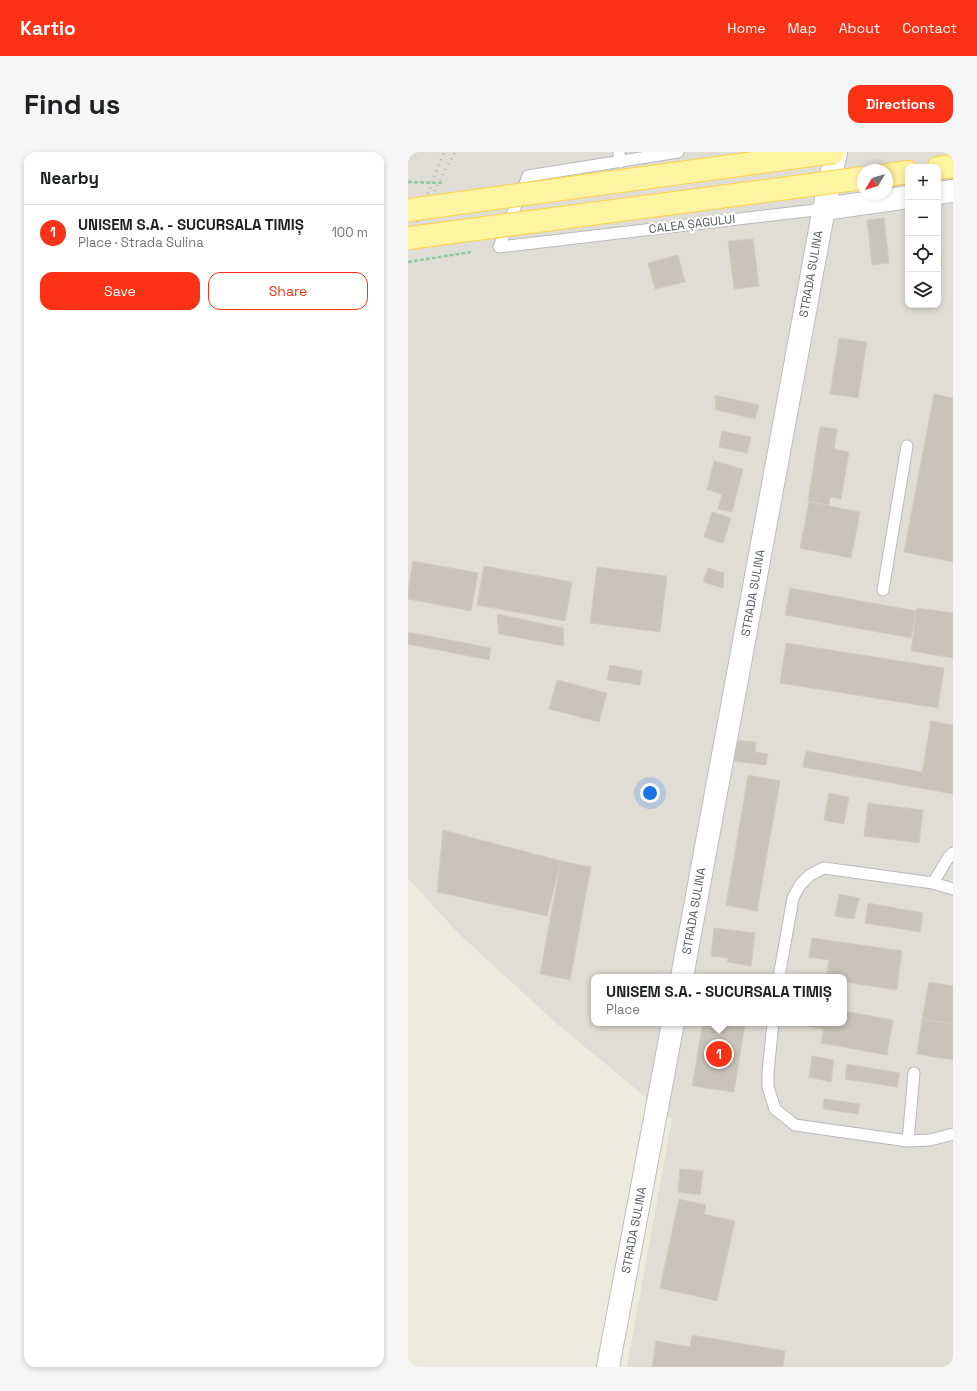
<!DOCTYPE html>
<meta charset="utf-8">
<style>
body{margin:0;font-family:"Space Grotesk",sans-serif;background:#f6f6f6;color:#202124}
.controls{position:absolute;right:12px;top:12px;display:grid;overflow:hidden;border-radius:8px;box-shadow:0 2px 6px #0003}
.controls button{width:36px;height:36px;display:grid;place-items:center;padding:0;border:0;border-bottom:1px solid #e0e0e0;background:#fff;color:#202124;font:20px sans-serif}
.compass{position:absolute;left:449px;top:12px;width:36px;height:36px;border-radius:50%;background:#fff;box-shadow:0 2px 6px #0003;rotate:232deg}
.you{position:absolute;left:242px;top:641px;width:14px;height:14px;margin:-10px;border:3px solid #fff;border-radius:50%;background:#1a73e8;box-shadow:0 0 0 6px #1a73e833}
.badge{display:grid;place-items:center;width:26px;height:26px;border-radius:50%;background:#fb3216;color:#fff;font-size:13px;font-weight:700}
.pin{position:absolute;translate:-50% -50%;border:2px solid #fff;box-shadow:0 1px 4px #0006}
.popup{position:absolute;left:183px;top:822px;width:256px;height:52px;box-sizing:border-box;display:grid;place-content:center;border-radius:8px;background:#fff;filter:drop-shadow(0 1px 3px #0005);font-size:13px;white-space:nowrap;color:#757577}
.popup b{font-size:15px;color:#202124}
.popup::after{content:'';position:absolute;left:50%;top:100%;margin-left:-8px;border:8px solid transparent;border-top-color:#fff}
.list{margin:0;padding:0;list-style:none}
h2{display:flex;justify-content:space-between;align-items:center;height:52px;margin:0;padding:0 16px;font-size:17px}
h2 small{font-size:13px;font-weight:400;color:#757577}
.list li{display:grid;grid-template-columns:26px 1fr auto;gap:12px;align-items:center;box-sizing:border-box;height:56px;padding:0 16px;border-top:1px solid #e0e0e0}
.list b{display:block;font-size:15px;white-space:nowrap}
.list p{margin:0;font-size:13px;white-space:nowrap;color:#757577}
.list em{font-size:13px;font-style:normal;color:#757577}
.actions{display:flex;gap:8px;padding:12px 16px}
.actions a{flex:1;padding:9px 0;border:1px solid #fb3216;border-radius:12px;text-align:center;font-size:14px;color:#fb3216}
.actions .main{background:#fb3216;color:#fff}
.icon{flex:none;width:22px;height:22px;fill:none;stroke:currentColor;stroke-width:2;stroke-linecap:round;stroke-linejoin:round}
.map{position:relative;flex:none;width:545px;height:1215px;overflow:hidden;border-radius:12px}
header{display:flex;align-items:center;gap:24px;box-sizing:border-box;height:56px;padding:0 20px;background:#fb3216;color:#fff}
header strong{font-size:19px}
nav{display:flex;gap:22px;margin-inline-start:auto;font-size:14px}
.intro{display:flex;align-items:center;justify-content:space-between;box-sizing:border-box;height:96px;padding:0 24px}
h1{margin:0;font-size:28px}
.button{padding:10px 18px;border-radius:12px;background:#fb3216;color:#fff;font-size:14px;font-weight:700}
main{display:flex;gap:24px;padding:0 24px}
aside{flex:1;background:#fff;border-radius:12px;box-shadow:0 2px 6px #0003}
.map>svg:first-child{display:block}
.industrial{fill:#e0ddd6;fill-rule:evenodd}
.building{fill:#c8c4bb;stroke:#d2ccbc}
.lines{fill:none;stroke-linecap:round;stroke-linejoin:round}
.lane-casing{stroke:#b6b9bf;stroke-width:13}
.secondary-casing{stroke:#b9bdc4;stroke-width:24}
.primary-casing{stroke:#ffd345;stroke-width:24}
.path{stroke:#90c9a2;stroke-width:2.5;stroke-dasharray:4 2;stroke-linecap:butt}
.lane{stroke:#fff;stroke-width:11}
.secondary{stroke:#fff;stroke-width:22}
.primary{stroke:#fff4a1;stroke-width:22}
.rail{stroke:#b3b4b4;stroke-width:3;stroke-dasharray:1 5;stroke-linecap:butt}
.primary-bridge-casing{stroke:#ffd345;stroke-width:24;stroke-linecap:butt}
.primary-bridge{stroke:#fff4a1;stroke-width:22}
.labels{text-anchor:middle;stroke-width:4;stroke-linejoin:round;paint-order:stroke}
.street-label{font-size:12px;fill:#575b61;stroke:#fff}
</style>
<header>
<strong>Kartio</strong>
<nav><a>Home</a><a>Map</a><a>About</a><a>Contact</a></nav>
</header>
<div class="intro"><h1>Find us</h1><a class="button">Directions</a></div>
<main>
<aside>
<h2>Nearby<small></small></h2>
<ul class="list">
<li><span class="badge">1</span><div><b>UNISEM S.A. - SUCURSALA TIMIȘ</b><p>Place · Strada Sulina</p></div><em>100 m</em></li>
</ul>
<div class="actions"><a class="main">Save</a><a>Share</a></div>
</aside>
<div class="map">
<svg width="545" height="1215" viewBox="0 0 545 1215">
<rect width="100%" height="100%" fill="#edeade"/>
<path class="industrial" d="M0,0H545V1215H219L264,967L147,870L49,780L0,726ZM500,15H530V153H500ZM455,18H479V42H455ZM186,825H436V871H186Z"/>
<path class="building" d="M476,66L481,111L464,113L459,68Z
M530,67L534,113L530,114Z
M345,87L351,134L326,137L320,89Z
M270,103L277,130L247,137L240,111Z
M431,186L459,190L450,246L422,242Z
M526,242L545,246V410L496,400Z
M307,243L351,253L347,267L308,258Z
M412,275L429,277L426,297L441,300L433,347L422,345L421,353L400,349Z
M314,279L343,285L339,301L311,295Z
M306,309L335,317L324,360L310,357L314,342L299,338Z
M401,350L452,360L443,406L392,396Z
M304,360L323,366L315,391L296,385Z
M5,409L70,421L63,459L0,447V439Z
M76,414L164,430L157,469L69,453Z
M189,415L259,424L252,480L182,471Z
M300,416L316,421L315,436L295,430Z
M382,436L508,459L503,486L377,463Z
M509,456L545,461V506L503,499Z
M89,462L155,476L156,494L91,482Z
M0,480L83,496L81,508L0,492Z
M378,491L536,516L530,556L372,531Z
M202,513L234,519L232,533L199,528Z
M149,528L199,541L191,570L141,557Z
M523,569L545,573V642L395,615L398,599L514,620Z
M327,588L348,590L347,600L360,602L358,613L324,609Z
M340,623L372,629L349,759L318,753Z
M421,641L441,645L436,672L416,668Z
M460,651L515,658L511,691L456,684Z
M35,678L153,709L139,764L29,740Z
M153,709L183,715L162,828L132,822Z
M431,742L451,746L446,767L427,764Z
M460,751L515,761L512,780L457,771Z
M306,776L347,781L343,814L319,810L320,806L303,804Z
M404,786L494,799L489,838L436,830V825H418L421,808L401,805Z
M521,830L545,834V872L514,867Z
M436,859L485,868L479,903L413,891L416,877L393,873L394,871H436Z
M514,867L545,872V908L509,902Z
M295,871H337L326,940L284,934Z
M404,904L426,908L423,930L401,925Z
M439,912L492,921L489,935L437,927Z
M416,947L452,952L450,962L415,957Z
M272,1017L295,1019L292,1043L270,1040Z
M271,1047L298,1053L296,1062L327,1069L309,1149L252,1136Z
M284,1183L377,1199L375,1215H244L248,1189L282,1195Z"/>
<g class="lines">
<defs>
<path id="lane" d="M211,0L212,10
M270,0L120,24L91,95L416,57
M475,438L499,294
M525,731L540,706L545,701
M371,825L385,746L392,733L402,723L416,716L525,731L545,737
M365,871L360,920V935L367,957L387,973L500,989L522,988L545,982
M500,989L506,921"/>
<path id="secondary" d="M530,41L545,39
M416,57L500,45
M274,825L414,67L428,0
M200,1215L265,871"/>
<path id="primary" d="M530,16L545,14
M479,23L500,20"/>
</defs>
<use href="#lane" class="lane-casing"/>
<use href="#secondary" class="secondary-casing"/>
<use href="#primary" class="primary-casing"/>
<path class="path" d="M0,30L35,31
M0,110L63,100"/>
<use href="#lane" class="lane"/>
<use href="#secondary" class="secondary"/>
<use href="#primary" class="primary"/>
<path class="rail" d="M26,39L47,0
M0,92L36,0"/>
<defs>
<path id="primary-bridge" d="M0,58L426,0
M0,86L455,26"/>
</defs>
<use href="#primary-bridge" class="primary-bridge-casing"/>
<use href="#primary-bridge" class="primary-bridge"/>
</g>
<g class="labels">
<g class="street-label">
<text transform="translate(284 72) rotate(-7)" y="4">CALEA ȘAGULUI</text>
<text transform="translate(403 122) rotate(-80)" y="4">STRADA SULINA</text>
<text transform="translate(345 441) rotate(-80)" y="4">STRADA SULINA</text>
<text transform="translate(286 759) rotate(-80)" y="4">STRADA SULINA</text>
<text transform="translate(226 1078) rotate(-79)" y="4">STRADA SULINA</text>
</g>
</g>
</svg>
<div class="controls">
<button>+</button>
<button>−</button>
<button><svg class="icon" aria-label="locate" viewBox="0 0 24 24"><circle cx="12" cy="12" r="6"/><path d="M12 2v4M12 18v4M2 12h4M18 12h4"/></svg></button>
<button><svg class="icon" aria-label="layers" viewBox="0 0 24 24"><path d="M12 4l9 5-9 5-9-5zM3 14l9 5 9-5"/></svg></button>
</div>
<svg class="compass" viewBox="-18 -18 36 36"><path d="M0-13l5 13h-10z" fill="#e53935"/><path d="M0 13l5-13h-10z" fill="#757577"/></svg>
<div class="you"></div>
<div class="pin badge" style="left:311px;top:902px">1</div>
<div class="popup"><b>UNISEM S.A. - SUCURSALA TIMIȘ</b>Place</div>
</div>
</main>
